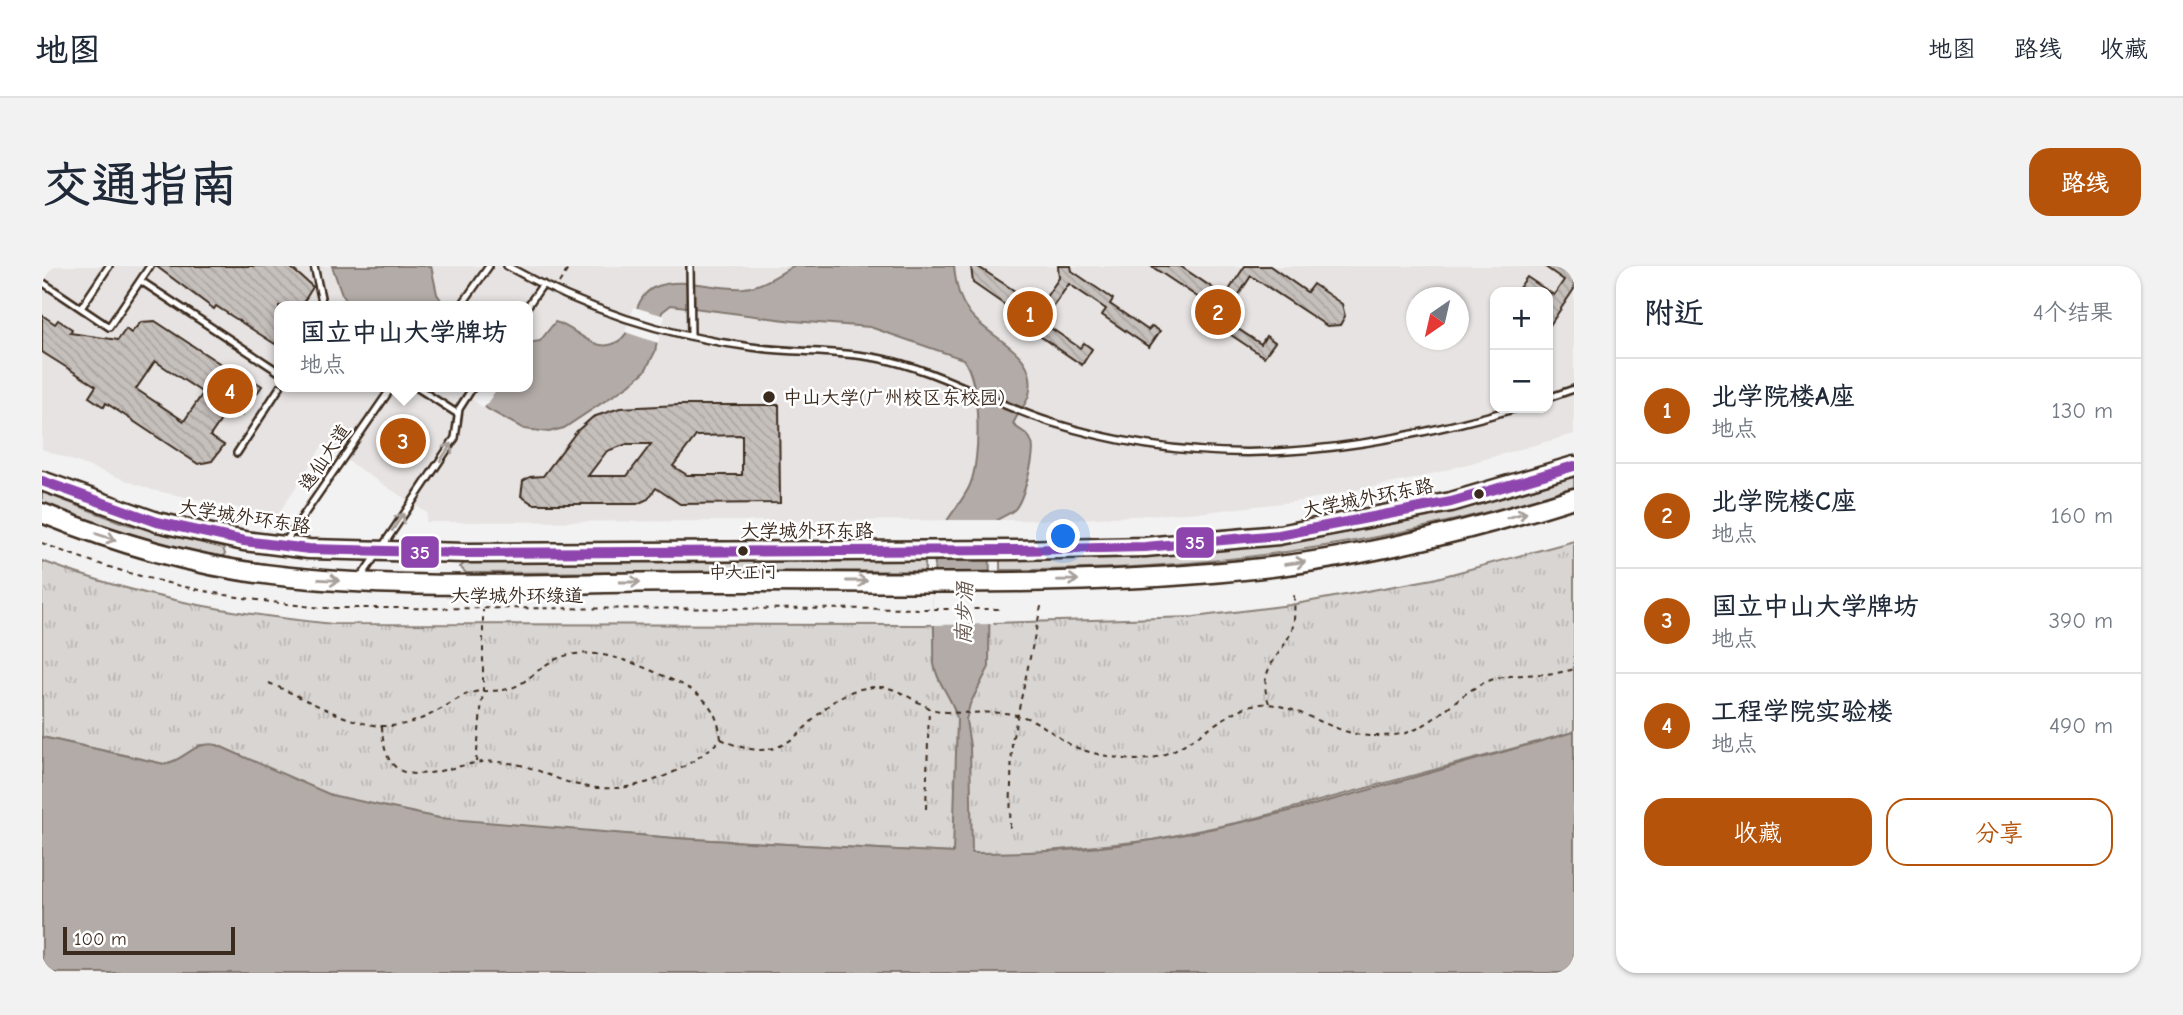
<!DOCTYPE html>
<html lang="zh">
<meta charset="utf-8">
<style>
body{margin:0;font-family:"Comic Neue","LXGW WenKai TC",sans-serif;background:#f2f2f3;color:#1f2937}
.controls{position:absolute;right:21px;top:21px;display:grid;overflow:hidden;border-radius:14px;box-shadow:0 2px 5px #0004}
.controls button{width:63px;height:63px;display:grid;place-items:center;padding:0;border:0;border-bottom:2px solid #e0e1e3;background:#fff;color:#1f2937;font:35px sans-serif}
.compass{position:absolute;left:1364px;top:21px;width:63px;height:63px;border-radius:50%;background:#fff;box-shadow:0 2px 5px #0004;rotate:214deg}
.scale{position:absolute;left:21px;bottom:18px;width:172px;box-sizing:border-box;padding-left:7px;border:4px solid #3b2a1e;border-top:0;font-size:19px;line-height:24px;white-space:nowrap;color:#3b2a1e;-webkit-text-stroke:5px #fff;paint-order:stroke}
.you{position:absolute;left:1022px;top:271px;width:24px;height:24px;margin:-18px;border:5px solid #fff;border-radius:50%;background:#1a73e8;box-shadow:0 0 0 10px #1a73e833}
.badge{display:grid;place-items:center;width:46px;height:46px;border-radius:50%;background:#b45309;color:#fff;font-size:23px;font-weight:700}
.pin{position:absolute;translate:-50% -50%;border:4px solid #fff;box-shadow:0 2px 7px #0006}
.popup{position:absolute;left:232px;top:35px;width:259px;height:91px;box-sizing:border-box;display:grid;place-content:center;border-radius:14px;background:#fff;filter:drop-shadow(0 2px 5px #0005);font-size:23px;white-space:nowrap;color:#747a83}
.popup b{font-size:26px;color:#1f2937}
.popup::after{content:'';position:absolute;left:50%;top:100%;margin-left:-14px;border:14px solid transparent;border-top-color:#fff}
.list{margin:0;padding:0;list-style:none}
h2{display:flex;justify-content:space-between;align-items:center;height:91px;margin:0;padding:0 28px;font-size:30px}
h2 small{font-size:23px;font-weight:400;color:#747a83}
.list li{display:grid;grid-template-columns:46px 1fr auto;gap:21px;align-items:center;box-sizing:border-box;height:105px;padding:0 28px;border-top:2px solid #e0e1e3}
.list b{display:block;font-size:26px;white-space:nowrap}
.list p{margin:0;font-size:23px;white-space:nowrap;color:#747a83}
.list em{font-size:23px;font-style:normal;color:#747a83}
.actions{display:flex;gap:14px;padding:21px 28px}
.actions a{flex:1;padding:16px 0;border:2px solid #b45309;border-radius:21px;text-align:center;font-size:24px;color:#b45309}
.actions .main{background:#b45309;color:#fff}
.map{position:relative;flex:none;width:1532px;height:707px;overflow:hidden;border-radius:21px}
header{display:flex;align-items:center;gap:42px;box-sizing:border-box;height:98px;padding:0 35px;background:#fff;border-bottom:2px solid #e0e1e3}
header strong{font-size:33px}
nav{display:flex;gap:38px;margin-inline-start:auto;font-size:24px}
.intro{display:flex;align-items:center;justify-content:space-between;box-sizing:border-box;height:168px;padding:0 42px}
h1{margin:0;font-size:49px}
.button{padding:18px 32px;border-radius:21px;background:#b45309;color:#fff;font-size:24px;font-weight:700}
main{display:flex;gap:42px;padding:0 42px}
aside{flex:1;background:#fff;border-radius:21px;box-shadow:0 2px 5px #0004}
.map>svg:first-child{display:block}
.built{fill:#e6e3e2;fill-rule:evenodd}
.green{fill:#d8d5d2;stroke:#8a8078;stroke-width:2}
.park{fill:url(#park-tufts);stroke:#8a8078;stroke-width:2}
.water{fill:#b2aba7;stroke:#827770;stroke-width:2}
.pier{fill:#f3f2f2}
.building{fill:url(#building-back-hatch);stroke:#3b2a1e;stroke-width:2;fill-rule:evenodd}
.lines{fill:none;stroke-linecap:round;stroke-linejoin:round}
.service-casing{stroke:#3b2a1e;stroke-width:10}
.primary-casing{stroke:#3b2a1e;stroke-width:23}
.path{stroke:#3b2a1e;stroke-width:2;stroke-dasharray:5 5;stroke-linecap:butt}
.service{stroke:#fff;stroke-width:5}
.primary{stroke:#fff;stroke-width:18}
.bus-1-casing{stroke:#fff;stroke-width:16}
.bus-1{stroke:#8e44ad;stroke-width:10}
.oneway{stroke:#a79f9a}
.poi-dot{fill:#3b2a1e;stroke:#fff;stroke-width:2.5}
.labels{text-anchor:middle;stroke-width:5;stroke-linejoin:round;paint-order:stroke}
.bus-label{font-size:17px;fill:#3b2a1e;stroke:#fff}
.poi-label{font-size:19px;fill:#3b2a1e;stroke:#fff;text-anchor:start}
.street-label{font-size:19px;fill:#3b2a1e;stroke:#fff}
.water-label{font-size:21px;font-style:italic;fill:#65574e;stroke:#fff}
.line-badge{stroke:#fff;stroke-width:2.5}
.badge-label{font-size:19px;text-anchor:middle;font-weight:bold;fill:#fff}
</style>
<header>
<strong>地图</strong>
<nav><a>地图</a><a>路线</a><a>收藏</a></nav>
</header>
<div class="intro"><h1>交通指南</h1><a class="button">路线</a></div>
<main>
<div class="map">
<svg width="1532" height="707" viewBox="0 0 1532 707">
<defs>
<pattern id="park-tufts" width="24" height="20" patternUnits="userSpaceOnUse" patternTransform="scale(1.75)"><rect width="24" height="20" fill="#d8d5d2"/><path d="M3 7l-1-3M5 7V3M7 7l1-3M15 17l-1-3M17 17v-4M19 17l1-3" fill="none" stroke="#bab7b4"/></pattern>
<pattern id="building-back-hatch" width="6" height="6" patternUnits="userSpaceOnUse" patternTransform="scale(1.75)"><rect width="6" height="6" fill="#c6c0bd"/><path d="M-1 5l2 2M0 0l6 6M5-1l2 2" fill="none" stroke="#aba5a2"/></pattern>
</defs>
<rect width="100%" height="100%" fill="#f3f2f2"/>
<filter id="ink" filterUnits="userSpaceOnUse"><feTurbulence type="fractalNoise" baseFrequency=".0143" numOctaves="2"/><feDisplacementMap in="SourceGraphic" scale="14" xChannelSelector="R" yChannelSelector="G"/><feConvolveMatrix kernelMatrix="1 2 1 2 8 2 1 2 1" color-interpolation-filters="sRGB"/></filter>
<g filter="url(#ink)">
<path class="built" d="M0,0H1532V168L1372,213L1258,235L1163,246L1019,254L384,256L385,247L281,179L235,250L110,224L0,183ZM1453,26H1506V142H1453ZM1374,32H1416V74H1374ZM237,40H485V121H237Z"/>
<path class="green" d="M1532,210V221C1345,280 1154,306 958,304V294C1158,292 1341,273 1532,210Z
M0,226L81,257L181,282L183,288L179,291C117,279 58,261 0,237Z
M883,294V305L424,307L418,301L424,296Z"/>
<path class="park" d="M1532,275V466L1203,555L1111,574L988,587H911L632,572L441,557L397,552L304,534L266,521L175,479H158L135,494L122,498L0,471V295C94,331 191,348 291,358L884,359L1152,351L1248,339L1391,313Z"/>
<path class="water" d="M290,0H389L395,28L403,40H308L300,28Z
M751,0H912C914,21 918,39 934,54C956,77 997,88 987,129C984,139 975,148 971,158C977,165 987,166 990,177C994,188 981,236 972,244C961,253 954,250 948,264L947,401L928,438L924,454L928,480L930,587C991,587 1051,584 1110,574C1253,550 1393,504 1532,466V707H0V471L122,498C143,495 152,474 175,479L289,529L397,552L632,572L911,587L915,453C912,433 895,419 892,398C893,364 889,311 895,279C899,255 919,240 928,219C939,193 939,115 921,93L828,61L751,55L629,39L620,46L613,86L603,105L587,119L522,162L507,166L482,163L447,144L416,121H485V77L498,75L513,56C531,60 549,83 567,79C595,74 588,34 611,22C639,9 673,24 702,22C720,20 736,9 751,0Z"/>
<path class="pier" d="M592,41L623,50L616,77L583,66Z
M412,121H456L442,142Z
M901,254H958L951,264V294H891V278Z
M891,305H951V358L890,359Z"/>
<path class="building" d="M114,0H247L271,21L259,40H237V73L233,78L174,40L172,43Z
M929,0H935L997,41L1017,12L1016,0H1029L1030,5L1071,33L1068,38L1106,64L1110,60L1118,65L1107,81L1060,49L1064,43L1027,18L1000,56L1038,82L1042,77L1050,83L1040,99L980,58L983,53L931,17Z
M1109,0H1138L1183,30L1203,0H1228L1265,26L1271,18L1300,38L1303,50L1298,59L1285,60L1209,10L1181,53L1219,78L1224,70L1233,76L1222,91L1162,51L1169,40Z
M1502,0H1532V23L1506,62V26H1474L1485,11L1512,29L1522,14Z
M0,49L13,58L16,54L30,63L28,67L76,74L84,63L89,67L99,56L113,55L203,114L206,111L220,120L200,149L188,141L168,170L182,179L170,195L156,198L64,137L62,141L47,131L54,120L0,86ZM113,95L161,127L142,155L94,123Z
M637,139H737L738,237L638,238L614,222L606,233L595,238H491L479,230L481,215L488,211L501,210L535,165L551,151L578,142ZM700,169V209H645L631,200L654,170ZM585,178H609L585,210H546L565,185Z"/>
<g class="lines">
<defs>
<path id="service" d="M272,0L281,40
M465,0C540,42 624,70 709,81C751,87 794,84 835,92C896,103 950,138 1008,156C1168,207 1317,188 1475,142
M648,0L649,70
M99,15L237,106
M0,16L67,61L108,0
M419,40L447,0
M485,41L501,18
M39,42L67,0
M374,121L416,148
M1506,132L1532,123
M195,187L238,121
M243,276L350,121
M340,281L413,172L417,143L431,121
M318,313L334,289"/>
<path id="primary" d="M0,215L115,256L202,275L267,283L424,287L974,284L1103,281L1237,269L1409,236L1532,200
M0,247C79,279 163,303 248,311C384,325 524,316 661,316C850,315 1041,323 1229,301C1332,289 1433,263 1532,232"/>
</defs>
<use href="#service" class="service-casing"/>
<use href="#primary" class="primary-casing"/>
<path class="path" d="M517,17L528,0
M0,277C91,314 185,333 283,342L958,343
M227,417C259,430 307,459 341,460C372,461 394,446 419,431C434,422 450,427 466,423C483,419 495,403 510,395C546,376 594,397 628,413C658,426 675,439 679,473
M1227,437C1214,404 1238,392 1249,366C1254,355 1252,338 1252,326
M340,460C342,535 397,501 440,496C448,495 458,496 466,497C490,499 509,512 532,518C586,532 639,510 678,474
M679,473C765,515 761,422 835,421C859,420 876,441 898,445C925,450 955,442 982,451C999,456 1012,469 1027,478C1044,487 1064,490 1083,493C1132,501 1166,454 1207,440C1242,428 1289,469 1328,470C1340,470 1358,470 1370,465C1399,453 1418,425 1449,414C1477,405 1504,412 1532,403
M434,496L441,424V344
M884,543L887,442
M968,562L970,475L1000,336"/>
<use href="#service" class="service"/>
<use href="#primary" class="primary"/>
<defs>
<path id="bus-1" d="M0,215L115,256L202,275L267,283L424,287L974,284L1103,281L1237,269L1409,236L1532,200"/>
</defs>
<use href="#bus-1" class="bus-1-casing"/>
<use href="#bus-1" class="bus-1"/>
</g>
<defs><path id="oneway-shaft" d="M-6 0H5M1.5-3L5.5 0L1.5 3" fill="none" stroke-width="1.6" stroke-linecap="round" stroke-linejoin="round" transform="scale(1.75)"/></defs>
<g class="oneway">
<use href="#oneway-shaft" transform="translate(404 186) rotate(-56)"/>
<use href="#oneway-shaft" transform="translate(1475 249) rotate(-16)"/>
<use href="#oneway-shaft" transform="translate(356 256) rotate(-56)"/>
<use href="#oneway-shaft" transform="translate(64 271) rotate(18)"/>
<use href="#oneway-shaft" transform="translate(1253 297) rotate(-8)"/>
<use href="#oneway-shaft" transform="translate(287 314) rotate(3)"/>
<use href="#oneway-shaft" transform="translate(1026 314) rotate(-1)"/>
<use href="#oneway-shaft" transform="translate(815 315)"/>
<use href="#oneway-shaft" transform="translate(588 316)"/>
</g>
</g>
<g class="poi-dot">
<circle cx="727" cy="131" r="7"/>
<circle cx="1437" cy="228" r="6"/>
<circle cx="701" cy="285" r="6"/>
</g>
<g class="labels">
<g class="bus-label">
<text x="701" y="312">中大正门</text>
</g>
<g class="poi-label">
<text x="741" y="138">中山大学(广州校区东校园)</text>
</g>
<g class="street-label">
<text transform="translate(282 191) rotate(-56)" y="7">逸仙大道</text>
<text transform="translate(1326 231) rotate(-11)" y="7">大学城外环东路</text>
<text transform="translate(203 250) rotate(9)" y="7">大学城外环东路</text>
<text x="765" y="271">大学城外环东路</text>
<text x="475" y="336">大学城外环绿道</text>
</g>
<g class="water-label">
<text transform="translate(922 347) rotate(-88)" y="7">南步涌</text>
</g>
</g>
<g class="line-badge">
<rect x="1133" y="260" width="40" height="33" rx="7" fill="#8e44ad"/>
<rect x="358" y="269" width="40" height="34" rx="7" fill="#8e44ad"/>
</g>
<g class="badge-label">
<text x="1153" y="283">35</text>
<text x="378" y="293">35</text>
</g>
</svg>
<div class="controls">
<button>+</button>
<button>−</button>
</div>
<svg class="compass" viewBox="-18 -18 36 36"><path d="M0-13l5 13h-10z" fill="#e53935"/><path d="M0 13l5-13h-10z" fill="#747a83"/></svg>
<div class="scale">100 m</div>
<div class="you"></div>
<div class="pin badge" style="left:988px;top:48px">1</div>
<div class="pin badge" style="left:1176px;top:46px">2</div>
<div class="pin badge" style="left:361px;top:175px">3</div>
<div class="popup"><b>国立中山大学牌坊</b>地点</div>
<div class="pin badge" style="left:188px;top:125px">4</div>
</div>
<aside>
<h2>附近<small>4个结果</small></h2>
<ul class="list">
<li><span class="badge">1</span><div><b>北学院楼A座</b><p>地点</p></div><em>130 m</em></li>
<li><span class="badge">2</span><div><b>北学院楼C座</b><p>地点</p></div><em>160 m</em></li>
<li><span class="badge">3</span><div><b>国立中山大学牌坊</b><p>地点</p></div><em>390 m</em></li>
<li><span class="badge">4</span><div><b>工程学院实验楼</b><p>地点</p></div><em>490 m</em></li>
</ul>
<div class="actions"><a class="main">收藏</a><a>分享</a></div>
</aside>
</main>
